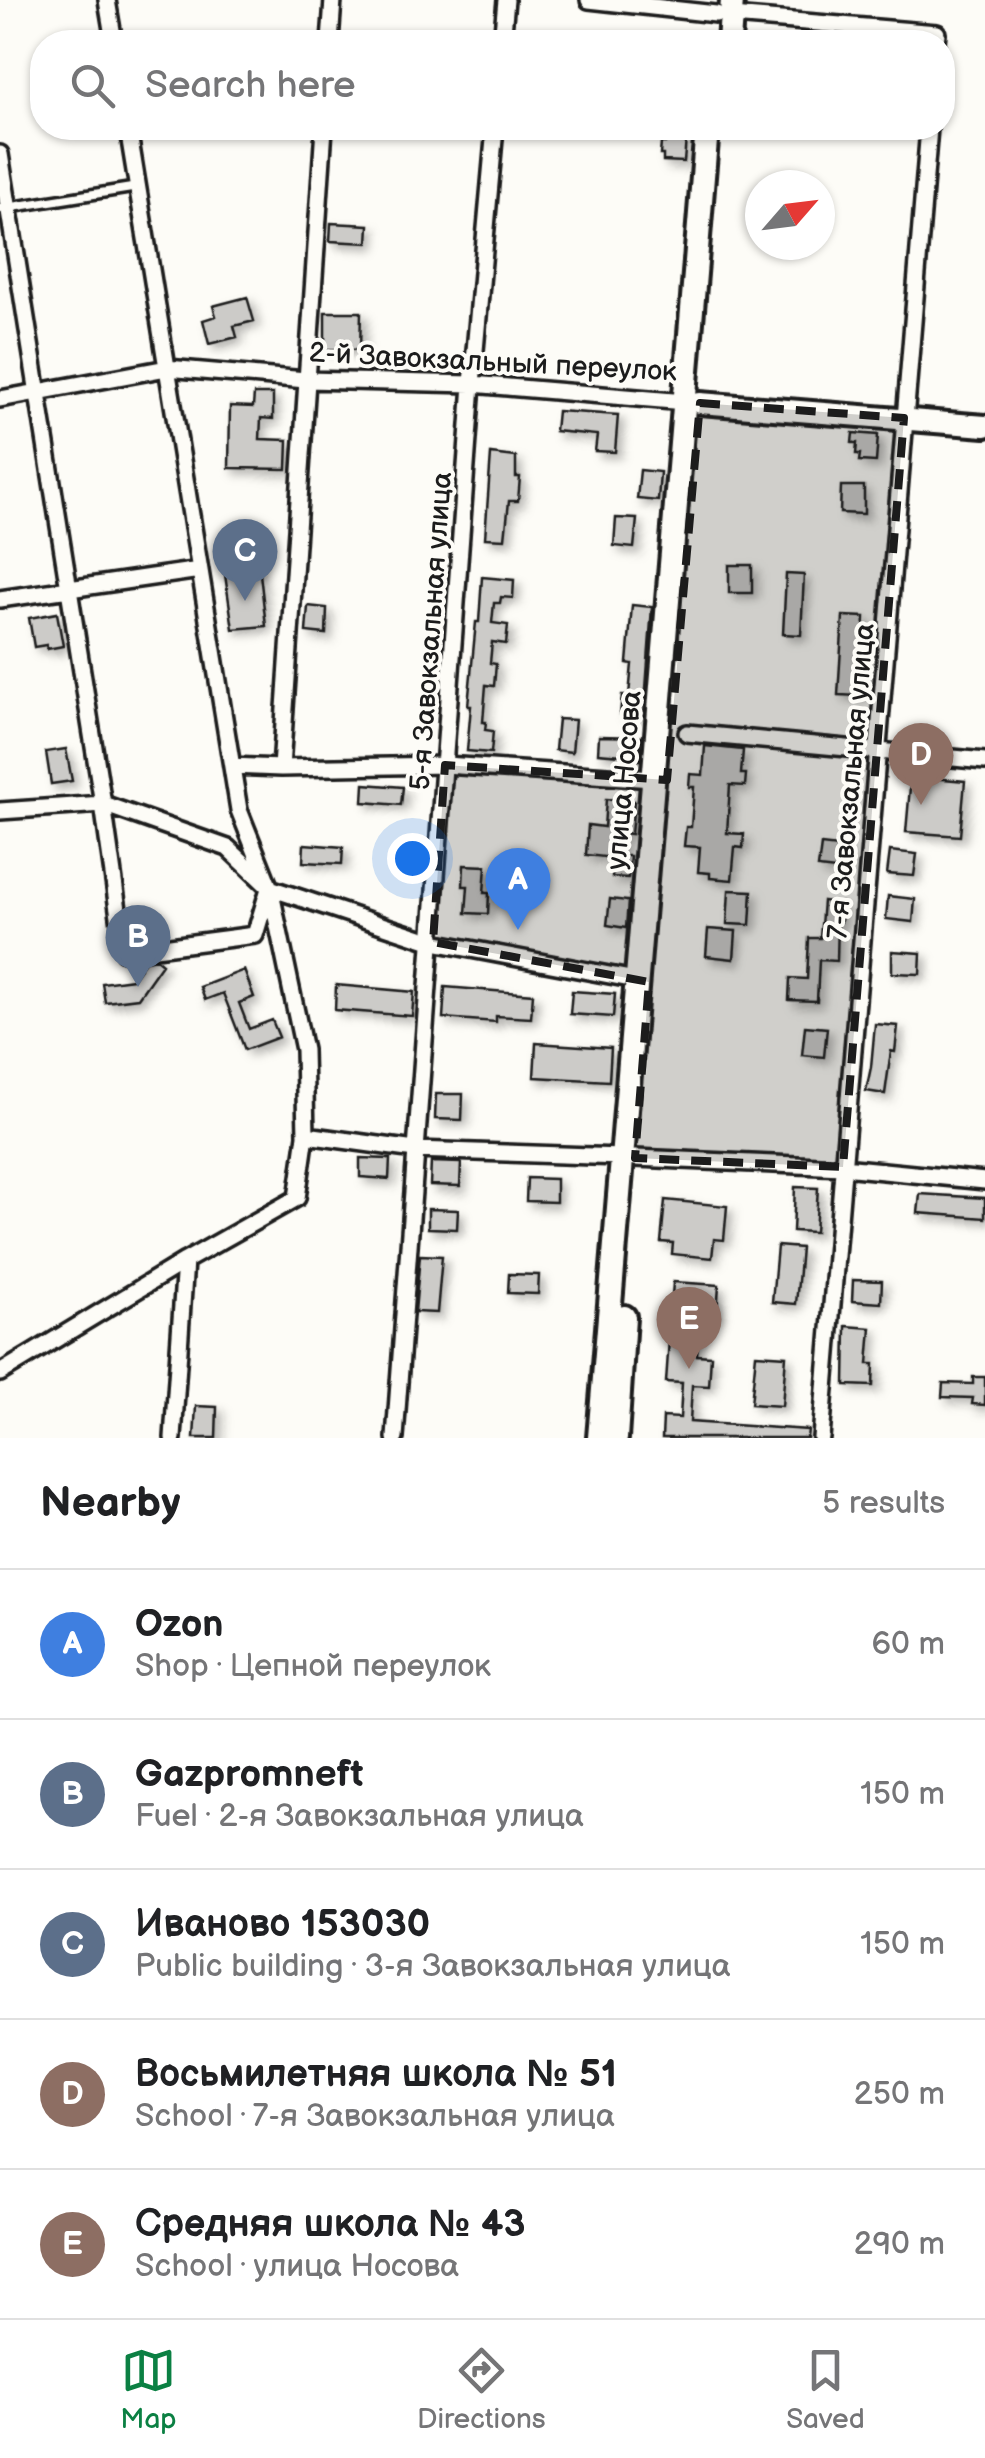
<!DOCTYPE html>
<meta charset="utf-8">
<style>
body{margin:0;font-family:"Balsamiq Sans",sans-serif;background:#f6f6f6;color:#202124}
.compass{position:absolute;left:745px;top:170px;width:90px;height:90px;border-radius:50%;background:#fff;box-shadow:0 2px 8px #0004;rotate:62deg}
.you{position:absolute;left:412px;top:858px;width:35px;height:35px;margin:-25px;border:8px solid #fff;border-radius:50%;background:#1a73e8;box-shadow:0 0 0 15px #1a73e833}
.badge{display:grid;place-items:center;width:65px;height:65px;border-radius:50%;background:#0b8043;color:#fff;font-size:32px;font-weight:700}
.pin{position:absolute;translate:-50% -82px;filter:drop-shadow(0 2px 5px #0008)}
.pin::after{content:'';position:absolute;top:52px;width:35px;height:30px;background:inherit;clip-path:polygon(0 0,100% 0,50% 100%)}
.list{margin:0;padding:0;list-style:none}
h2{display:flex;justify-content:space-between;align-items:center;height:130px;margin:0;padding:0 40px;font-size:42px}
h2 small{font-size:32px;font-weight:400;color:#757577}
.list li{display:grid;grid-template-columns:65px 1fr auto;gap:30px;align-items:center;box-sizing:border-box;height:150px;padding:0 40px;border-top:2px solid #e0e0e0}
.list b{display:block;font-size:38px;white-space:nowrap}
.list p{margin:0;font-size:32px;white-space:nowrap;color:#757577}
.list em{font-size:32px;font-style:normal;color:#757577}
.icon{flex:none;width:55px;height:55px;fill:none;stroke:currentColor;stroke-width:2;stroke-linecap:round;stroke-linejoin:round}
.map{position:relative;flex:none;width:985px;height:1438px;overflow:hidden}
.search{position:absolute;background:#fff;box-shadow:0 2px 8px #0004;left:30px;right:30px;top:30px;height:110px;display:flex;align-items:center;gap:25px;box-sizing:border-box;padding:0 35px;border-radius:40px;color:#757577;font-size:38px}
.sheet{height:880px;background:#fff}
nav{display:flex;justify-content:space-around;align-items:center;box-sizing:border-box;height:140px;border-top:2px solid #e0e0e0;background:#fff;font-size:28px;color:#757577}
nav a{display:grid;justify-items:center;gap:5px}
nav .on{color:#0b8043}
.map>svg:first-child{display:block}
.building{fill:#cccbc8;stroke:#1c1c1c;stroke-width:2.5;filter:url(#shadow)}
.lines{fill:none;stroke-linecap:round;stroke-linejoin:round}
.service-casing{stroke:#1c1c1c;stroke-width:15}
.minor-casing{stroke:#1c1c1c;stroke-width:22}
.tertiary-casing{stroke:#1c1c1c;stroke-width:28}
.secondary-casing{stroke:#1c1c1c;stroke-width:30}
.service{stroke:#fdfcf7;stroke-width:8}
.minor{stroke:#fdfcf7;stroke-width:15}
.tertiary{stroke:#fdfcf7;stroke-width:20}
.secondary{stroke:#fdfcf7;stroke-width:22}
.marked{fill:#1c1c1c;fill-opacity:0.2;stroke:#1c1c1c;stroke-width:8;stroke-dasharray:20 12;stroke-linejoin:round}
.labels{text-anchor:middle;stroke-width:8;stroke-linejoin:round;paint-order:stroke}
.street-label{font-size:28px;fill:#1c1c1c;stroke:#fdfcf7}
</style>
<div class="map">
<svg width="985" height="1438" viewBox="0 0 985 1438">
<defs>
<filter id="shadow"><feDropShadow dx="5.5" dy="5.5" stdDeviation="5" flood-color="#0004"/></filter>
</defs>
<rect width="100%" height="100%" fill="#fdfcf7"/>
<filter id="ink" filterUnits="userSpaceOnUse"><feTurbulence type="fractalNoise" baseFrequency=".01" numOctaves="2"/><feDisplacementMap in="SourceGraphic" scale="20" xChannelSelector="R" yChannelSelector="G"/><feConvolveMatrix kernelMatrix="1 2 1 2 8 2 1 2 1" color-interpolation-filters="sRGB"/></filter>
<g filter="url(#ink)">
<path class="building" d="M665,137L686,138L684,162L663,161V155H660L661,143H665Z
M331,223L369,225L368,243L330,241Z
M247,297L254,321L234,326L237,337L209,344L203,320L216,316L213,306Z
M325,312H361L360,350L325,349Z
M254,394H273V419L261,418L260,439L288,440L287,469L229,468L230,406L253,407Z
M557,411L618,415L615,452L595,451L597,435L555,431Z
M853,433L878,435L876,462L859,461L860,454H856L857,443H852Z
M491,454L516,457V477H520L518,501H509L505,539L485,538Z
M640,470L660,472L658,501L637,499Z
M841,486H864V514L840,513Z
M616,518L637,519L634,548L614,546Z
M259,565L266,626L233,629L224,568Z
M729,565H752V593H729Z
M786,574L804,575L801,635L783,634Z
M482,577L514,580L513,598L501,597L500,603H494L492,623L508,625L506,644L492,642L490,663L496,664L494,686L486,685L483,722H486L485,730L493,731L491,753L467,751L471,706H468L476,622H479Z
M632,605L652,607L644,716L620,714L622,695H629L632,664L627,663Z
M308,606L327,608L326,634L306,632Z
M57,613L63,646L47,649L46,645L34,647L29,618Z
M843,616L865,617L861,696L838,695Z
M558,719L575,720L572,752L555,750Z
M599,736L641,737L639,760L621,759V755L598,753Z
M705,746L743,750L741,774H746L745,786L730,785L727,833L744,834L743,848L735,847L732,880L710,878V873L698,872L700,847L684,846L686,827H691L694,787H689L690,774L703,775Z
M66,749L72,781L51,784L46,752Z
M911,776L965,781L960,836L906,832Z
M364,784L403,787L401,805L363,802Z
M606,799L634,801L631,834L623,833L621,856H630L628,878L612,877L614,858L586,855L588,825L604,827Z
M304,844L343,847L342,864L303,862Z
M821,845L847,848L845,871L818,868Z
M890,851L917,854L914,876L887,874Z
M464,865L486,866L484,893H489L488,914L466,913L468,886H463Z
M729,890L752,891L750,925L727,924Z
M888,896L915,899L913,922L886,919Z
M610,899L628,901L626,928L607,925Z
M823,901L842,903L841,922H838L837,961L819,960L817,1001L789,1000L790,978L807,979L809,938H820Z
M708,929L736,931L734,959L706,956Z
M892,951L921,953L920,974L892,973Z
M156,959L162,964L138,998L105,1002L102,983L132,979L145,961Z
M244,970L254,997L239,1003L249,1029L272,1020L279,1037L245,1050L223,993L205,1000L200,987Z
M336,985L414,992L412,1016L335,1010Z
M445,987L533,994L531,1018L496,1016V1022L443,1018Z
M572,991L615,994L613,1017L570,1014Z
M875,1024L898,1026L895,1052L891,1051L885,1094L866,1091L871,1067Z
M805,1026L827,1028L824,1057L802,1055Z
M536,1043L611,1048L609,1081L534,1077Z
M436,1094H463L462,1120L435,1119Z
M360,1158L390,1159L389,1179L360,1177Z
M431,1162L461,1163L460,1186L430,1185Z
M527,1178L556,1179V1202L526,1201Z
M795,1187L818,1188L815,1232L793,1231Z
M920,1194L985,1198V1218L918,1213Z
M665,1200L727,1206L724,1240L714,1239L712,1258L672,1254L673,1243L661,1242Z
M428,1209L458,1210L457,1229L428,1228Z
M777,1246L801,1248L796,1304L772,1302Z
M420,1255L442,1256L437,1313L415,1312Z
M509,1274L539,1275L538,1294L508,1293Z
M853,1280L882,1281L881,1303L852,1301Z
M673,1282L719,1285L717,1314L700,1312L697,1355L711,1356L709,1386L692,1385L690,1422L808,1430L807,1438H662L663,1417L680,1418L682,1383L666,1382Z
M846,1326L871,1328L868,1364H874L873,1386L845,1385Z
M756,1354L786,1356L782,1406L751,1404Z
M973,1377H985V1405L972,1404L973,1398L942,1397L943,1383L973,1384Z
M196,1406L217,1407L216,1438H194Z"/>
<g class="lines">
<defs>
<path id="service" d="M0,209L138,187"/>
<path id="minor" d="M107,0L114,42
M589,0L716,14
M732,16L937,33L936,42
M330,42L333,0
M502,42L506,0
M0,154L103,804L124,952L255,935L268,892
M0,399L167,368L306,380L472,384L685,402
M0,599L200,570
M687,733L985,761
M232,766L281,768L445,765L653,779
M281,768L324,128
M0,811L103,804L228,848L270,888L433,942L636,980
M306,1135L415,1150L621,1157
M635,1158L843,1167L985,1181
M0,1373L185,1261L297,1198L306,1135L304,1050L270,888L239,810L128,128
M173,1438L185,1261
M395,1438L472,384L495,128
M821,1438L929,128"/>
<path id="tertiary" d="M700,403L985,426"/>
<path id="secondary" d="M729,42L732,0
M599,1438L707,128
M616,1438L624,1317"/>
</defs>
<use href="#service" class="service-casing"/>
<use href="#minor" class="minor-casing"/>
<use href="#tertiary" class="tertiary-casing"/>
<use href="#secondary" class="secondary-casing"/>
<use href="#service" class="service"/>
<use href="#minor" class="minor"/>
<use href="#tertiary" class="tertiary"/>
<use href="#secondary" class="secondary"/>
</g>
</g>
<path class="marked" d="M700,403L904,418L843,1167L635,1158L649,982L433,942L445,765L667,780Z"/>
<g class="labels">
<g class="street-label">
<text transform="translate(493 361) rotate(3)" y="10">2-й Завокзальный переулок</text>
<text transform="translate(430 631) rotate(-86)" y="10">5-я Завокзальная улица</text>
<text transform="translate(623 780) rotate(-85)" y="10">улица Носова</text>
<text transform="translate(850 781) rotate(-85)" y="10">7-я Завокзальная улица</text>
</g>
</g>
</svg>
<svg class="compass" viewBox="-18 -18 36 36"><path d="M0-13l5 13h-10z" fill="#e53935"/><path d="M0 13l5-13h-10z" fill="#757577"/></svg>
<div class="you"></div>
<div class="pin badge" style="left:518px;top:930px;background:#3f7fe0">A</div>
<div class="pin badge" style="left:138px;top:987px;background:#5c6f8a">B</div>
<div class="pin badge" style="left:245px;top:601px;background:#5c6f8a">C</div>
<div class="pin badge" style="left:921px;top:805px;background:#8d6e63">D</div>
<div class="pin badge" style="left:689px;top:1369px;background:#8d6e63">E</div>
<div class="search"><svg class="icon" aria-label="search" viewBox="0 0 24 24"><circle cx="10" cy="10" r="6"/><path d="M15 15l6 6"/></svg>Search here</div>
</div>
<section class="sheet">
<h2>Nearby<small>5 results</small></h2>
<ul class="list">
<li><span class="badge" style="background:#3f7fe0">A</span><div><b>Ozon</b><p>Shop · Цепной переулок</p></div><em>60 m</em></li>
<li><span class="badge" style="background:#5c6f8a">B</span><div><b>Gazpromneft</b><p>Fuel · 2-я Завокзальная улица</p></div><em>150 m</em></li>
<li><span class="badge" style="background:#5c6f8a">C</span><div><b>Иваново 153030</b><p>Public building · 3-я Завокзальная улица</p></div><em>150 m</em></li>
<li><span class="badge" style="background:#8d6e63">D</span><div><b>Восьмилетняя школа № 51</b><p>School · 7-я Завокзальная улица</p></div><em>250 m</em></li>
<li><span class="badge" style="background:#8d6e63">E</span><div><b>Средняя школа № 43</b><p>School · улица Носова</p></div><em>290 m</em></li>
</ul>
</section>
<nav>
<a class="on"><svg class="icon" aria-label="map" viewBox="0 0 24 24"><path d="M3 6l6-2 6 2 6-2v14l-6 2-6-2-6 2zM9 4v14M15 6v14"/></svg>Map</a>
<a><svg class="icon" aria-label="directions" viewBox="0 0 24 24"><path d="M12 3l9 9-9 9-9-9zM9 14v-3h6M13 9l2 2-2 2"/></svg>Directions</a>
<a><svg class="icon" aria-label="saved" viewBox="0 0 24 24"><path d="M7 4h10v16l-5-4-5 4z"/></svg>Saved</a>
</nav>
